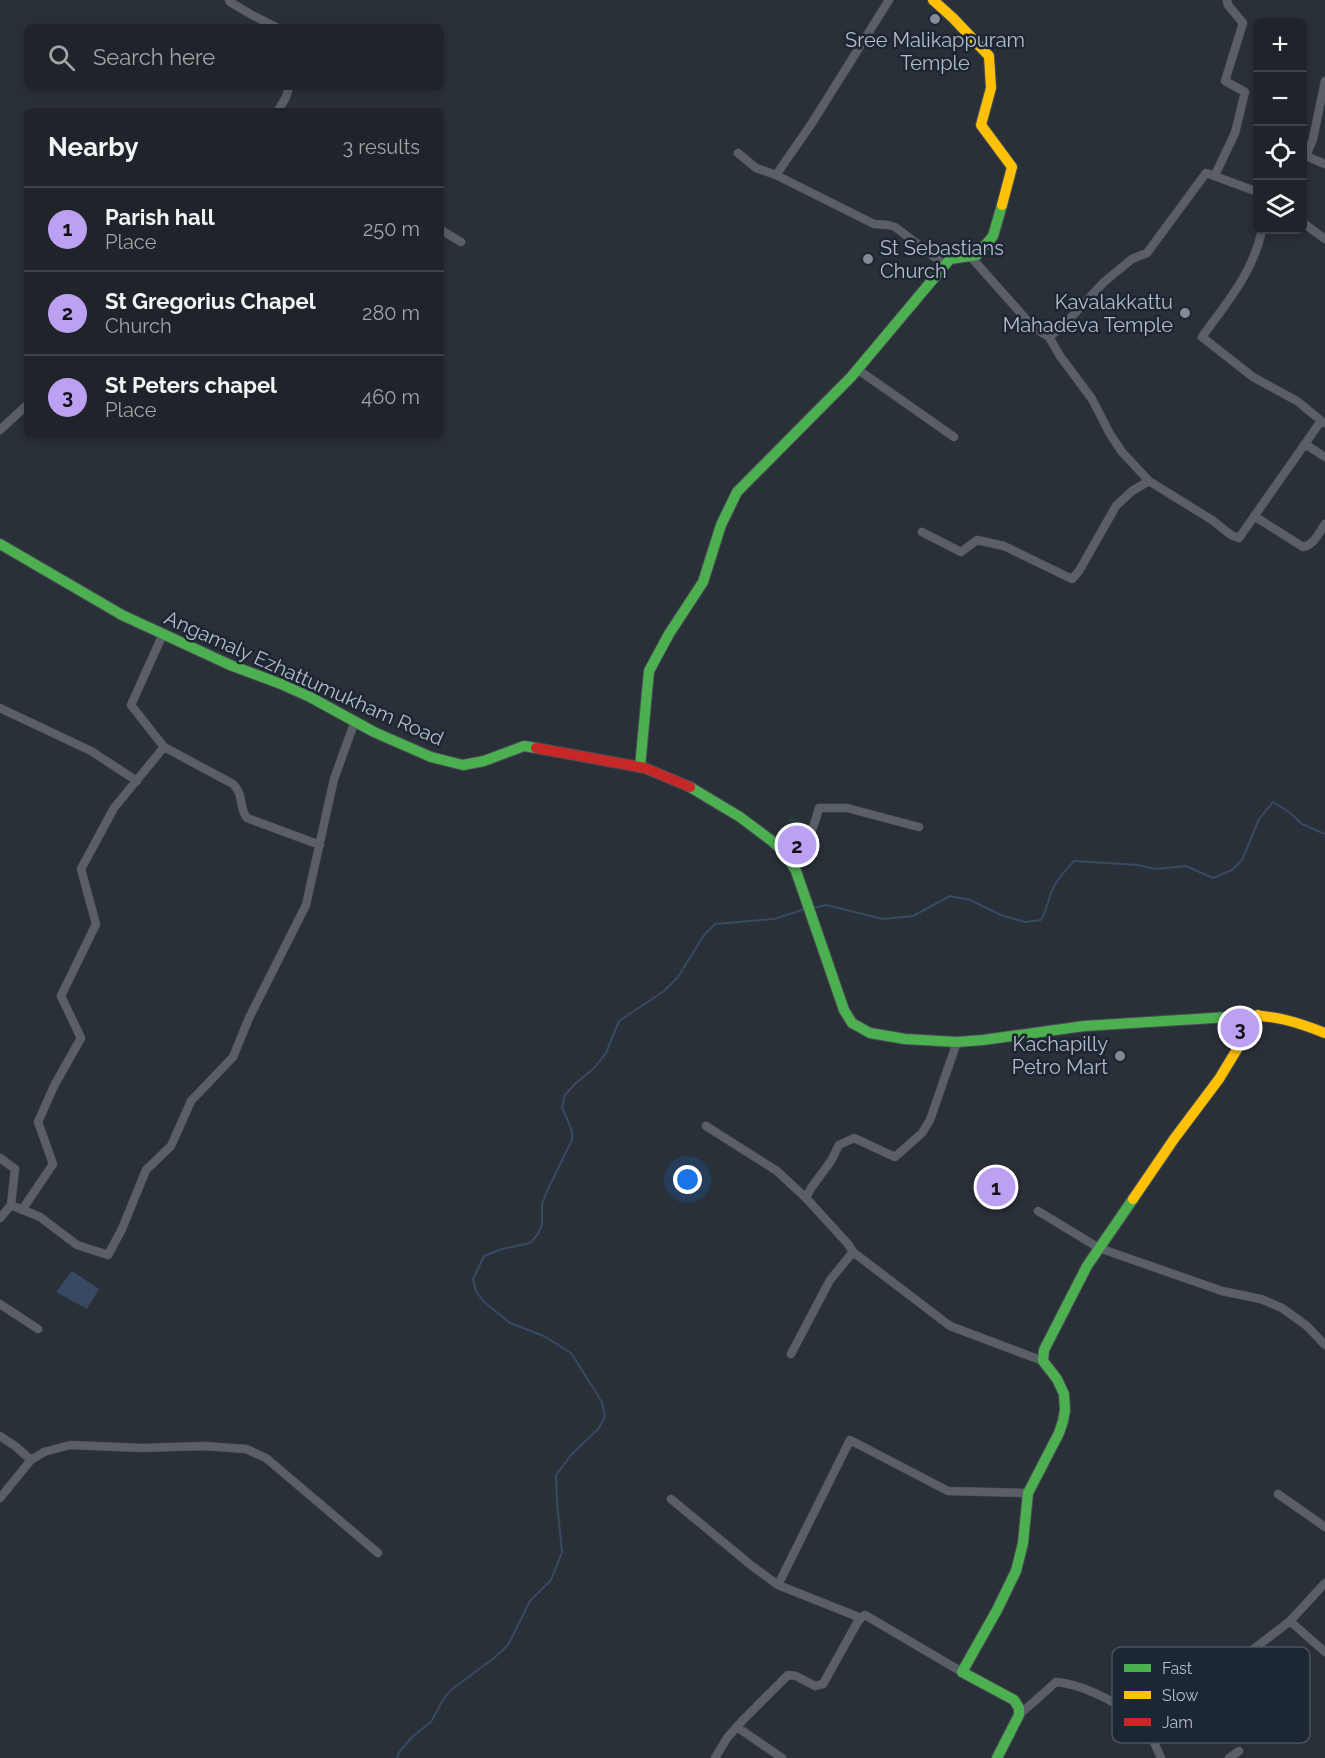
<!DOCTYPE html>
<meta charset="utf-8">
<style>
body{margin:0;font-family:Raleway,sans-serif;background:#2d3036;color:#f1f3f6}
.controls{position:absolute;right:18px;top:18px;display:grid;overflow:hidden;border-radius:9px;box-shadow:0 3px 9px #0003}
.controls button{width:54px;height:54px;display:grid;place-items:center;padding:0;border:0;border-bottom:2px solid #3d4147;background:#20242a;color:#f1f3f6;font:30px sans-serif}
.you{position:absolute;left:688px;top:1180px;width:21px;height:21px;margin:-15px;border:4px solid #fff;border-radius:50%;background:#1a73e8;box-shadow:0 0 0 9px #1a73e833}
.badge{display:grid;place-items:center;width:39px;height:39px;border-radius:50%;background:#bca0f2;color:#111;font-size:20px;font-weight:700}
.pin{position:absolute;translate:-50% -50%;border:3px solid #fff;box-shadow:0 2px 6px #0006}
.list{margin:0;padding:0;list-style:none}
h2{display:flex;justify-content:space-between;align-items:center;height:78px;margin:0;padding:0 24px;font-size:26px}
h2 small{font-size:20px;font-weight:400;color:#a2a4a8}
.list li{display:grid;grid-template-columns:39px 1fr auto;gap:18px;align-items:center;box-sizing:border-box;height:84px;padding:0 24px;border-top:2px solid #3d4147}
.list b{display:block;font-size:22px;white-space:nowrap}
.list p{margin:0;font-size:20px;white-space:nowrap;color:#a2a4a8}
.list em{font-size:20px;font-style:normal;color:#a2a4a8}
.icon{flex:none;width:33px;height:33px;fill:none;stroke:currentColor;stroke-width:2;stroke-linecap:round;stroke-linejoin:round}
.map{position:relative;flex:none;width:1325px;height:1758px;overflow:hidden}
.search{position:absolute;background:#20242a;box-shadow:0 3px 9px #0003;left:24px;top:24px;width:420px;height:66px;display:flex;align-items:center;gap:15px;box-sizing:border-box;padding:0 21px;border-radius:9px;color:#a2a4a8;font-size:22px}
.panel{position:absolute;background:#20242a;box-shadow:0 3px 9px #0003;left:24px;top:108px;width:420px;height:330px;border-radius:9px}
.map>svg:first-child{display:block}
.green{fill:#273a3e}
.water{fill:#384963}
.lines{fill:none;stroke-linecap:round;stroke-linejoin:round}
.stream{stroke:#384963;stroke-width:2}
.street-casing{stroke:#484c53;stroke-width:9}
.fast-casing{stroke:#484c53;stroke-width:12}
.slow-casing{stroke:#484c53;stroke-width:12}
.jam-casing{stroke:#484c53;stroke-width:12}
.street{stroke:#5a5e66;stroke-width:8}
.fast{stroke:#4caf50;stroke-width:10}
.slow{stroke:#ffc107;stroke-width:10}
.jam{stroke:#c62828;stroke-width:10}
.poi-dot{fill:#848b96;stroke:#1d2633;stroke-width:2}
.labels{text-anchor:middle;stroke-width:5;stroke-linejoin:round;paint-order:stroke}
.poi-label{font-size:20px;fill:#b4bcc9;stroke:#1d2633;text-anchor:end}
.street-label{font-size:20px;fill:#b4bcc9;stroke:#1d2633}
.key{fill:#1d2633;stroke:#4a5360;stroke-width:1.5}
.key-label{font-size:16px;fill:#b4bcc9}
</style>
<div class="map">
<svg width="1325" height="1758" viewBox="0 0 1325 1758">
<rect width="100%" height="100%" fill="#2a3038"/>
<path class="green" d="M790,816L810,826L804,841L787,845L783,835Z"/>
<path class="water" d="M72,1271L99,1289L87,1309L56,1292Z"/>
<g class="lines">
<path class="stream" d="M814,908L826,905L883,919L913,916L950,896L970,900L1001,915L1025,922L1041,920C1046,911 1048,902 1051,893C1056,880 1065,871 1074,861L1137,865L1156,869L1186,866L1213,878L1232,870L1242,860L1259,819L1273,802L1289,812L1302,824L1325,834
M397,1758L400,1751L413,1736L431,1722L443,1700L451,1690L494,1658L508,1645L530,1601L551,1580L562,1552L557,1503L556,1475L571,1455L599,1428L605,1416L602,1402L571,1353L544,1336L510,1323L484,1302L476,1291L473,1279L484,1256L502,1249L530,1243L538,1234L542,1225V1204L547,1191L572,1140V1131L562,1107L565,1095L575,1084L594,1068L606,1053L619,1021L664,991L678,977L704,935L715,924L774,919L805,909"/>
<defs>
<path id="street" d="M229,0L230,2L252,15L276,27
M278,111L286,97L289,87
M738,153L756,168L776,175L874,224L888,225L895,227L945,265
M1302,156H1306L1313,139L1325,81
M1306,156L1325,164
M776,175L812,123L889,0
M1215,175L1235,133L1245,92L1225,81L1243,23L1228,5L1227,0
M1302,222L1325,239
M441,230L461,242
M1262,230C1253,273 1227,302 1202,337L1253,377L1297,401L1324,423
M970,256L1033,327L1049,337L1063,326L1104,282L1132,259L1147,253L1206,173L1258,192
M1049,337L1060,356L1092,399L1110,434L1122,452L1149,481L1212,520L1231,535L1239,538L1321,421
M857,369L954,437
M0,430L27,405
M1305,444L1325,457
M1254,516L1303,547C1314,545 1319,533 1325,524
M922,532L961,552L977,540L1004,546L1072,579L1079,571L1116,506L1132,491L1149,481
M0,708L91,751L137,781
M164,747L233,784C245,796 238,807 247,818L320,845
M792,864C807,846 813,830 819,808H847L919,827
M706,1126L777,1171L806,1198L848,1244L853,1252L950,1326L1043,1361
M0,1158L15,1169L11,1205
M806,1198L811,1188L831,1161L839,1145L854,1138L895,1157L922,1133L930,1120L957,1042
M22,1210L53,1164L38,1122L54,1086L81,1038L61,996L96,924L81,869L114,808L164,747L131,705L163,634
M1038,1211L1099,1248L1222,1291L1261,1299L1282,1308L1307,1326L1325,1345
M0,1218L11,1205L40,1217L77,1245L108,1255L122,1229L146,1170L171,1146L191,1101L233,1057L249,1018L306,905L334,779L355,721
M0,1304L38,1329
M791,1354L830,1280L853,1252
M0,1436L15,1446L31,1460
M1278,1494L1325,1527
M0,1498L31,1460L44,1452L70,1445L142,1448L204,1446L246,1449L266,1458L378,1553
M671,1499L752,1566L778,1585L861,1618
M778,1585L850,1440L948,1491L1028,1493
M1290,1621L1325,1583
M1019,1715L1056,1682C1090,1685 1122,1708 1152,1724
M1152,1724L1212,1664L1237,1662L1290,1621L1325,1652
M1152,1724L1154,1742L1161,1758
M737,1727L782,1758
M715,1758L727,1738L742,1721L788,1675L796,1676L815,1686L823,1684L857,1623L861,1618L865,1615L962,1672
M1229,1758L1239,1751"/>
<path id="fast" d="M0,544L122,615L230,665L281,684L310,697L374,732L431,757L463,765L484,761L524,746L536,748
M640,767L649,671L669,634L703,582L721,525L737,492L851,377L950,259L977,255L993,236L1002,205
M690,787L740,817L772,841L785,853L796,871L844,1010L852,1023L870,1033L905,1039L957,1042L983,1040L1084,1026L1245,1016
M997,1758L1019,1715V1708L1014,1700L962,1672L997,1610L1016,1571L1023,1543L1028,1493L1059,1433L1063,1421L1065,1410L1064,1394L1057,1379L1043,1361L1044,1350L1087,1266L1133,1199"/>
<path id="slow" d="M933,0L953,18L989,56L991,88L981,125L1012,167L1002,205
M1245,1016C1273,1014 1299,1023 1325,1033
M1133,1199L1174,1139L1219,1079L1258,1015"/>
<path id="jam" d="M536,748L645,768L690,787"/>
</defs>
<use href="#street" class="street-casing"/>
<use href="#fast" class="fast-casing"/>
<use href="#slow" class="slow-casing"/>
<use href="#jam" class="jam-casing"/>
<use href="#street" class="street"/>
<use href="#fast" class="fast"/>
<use href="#slow" class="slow"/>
<use href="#jam" class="jam"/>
</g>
<g class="poi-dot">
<circle cx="935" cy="19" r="6"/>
<circle cx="868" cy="259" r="6"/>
<circle cx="1185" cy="313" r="6"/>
<circle cx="1120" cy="1056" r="6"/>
</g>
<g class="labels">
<g class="poi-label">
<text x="935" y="47" text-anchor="middle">Sree Malikappuram<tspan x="935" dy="23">Temple</tspan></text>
<text x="880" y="255" text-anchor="start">St Sebastians<tspan x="880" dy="23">Church</tspan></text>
<text x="1173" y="309">Kavalakkattu<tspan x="1173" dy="23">Mahadeva Temple</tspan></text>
<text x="1108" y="1051">Kachapilly<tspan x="1108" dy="23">Petro Mart</tspan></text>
</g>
<g class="street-label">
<text transform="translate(304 678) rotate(24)" y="7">Angamaly Ezhattumukham Road</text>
</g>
</g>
<rect x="1112" y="1647" width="198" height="96" rx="9" class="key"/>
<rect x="1124" y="1664" width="27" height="8" fill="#4caf50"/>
<rect x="1124" y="1691" width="27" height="8" fill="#ffc107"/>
<rect x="1124" y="1718" width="27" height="8" fill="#c62828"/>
<g class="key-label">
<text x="1162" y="1674">Fast</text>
<text x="1162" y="1701">Slow</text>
<text x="1162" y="1728">Jam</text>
</g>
</svg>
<div class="controls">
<button>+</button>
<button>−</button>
<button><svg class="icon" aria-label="locate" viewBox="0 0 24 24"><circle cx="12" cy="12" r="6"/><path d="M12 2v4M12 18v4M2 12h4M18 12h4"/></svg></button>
<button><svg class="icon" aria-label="layers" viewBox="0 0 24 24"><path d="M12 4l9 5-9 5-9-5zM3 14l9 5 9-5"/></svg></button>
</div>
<div class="you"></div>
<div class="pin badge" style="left:996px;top:1187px">1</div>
<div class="pin badge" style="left:797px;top:845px">2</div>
<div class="pin badge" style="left:1240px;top:1028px">3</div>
<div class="search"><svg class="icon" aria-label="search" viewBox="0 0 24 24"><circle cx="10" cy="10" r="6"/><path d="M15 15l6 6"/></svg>Search here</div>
<section class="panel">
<h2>Nearby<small>3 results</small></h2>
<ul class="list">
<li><span class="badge">1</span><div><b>Parish hall</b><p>Place</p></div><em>250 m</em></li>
<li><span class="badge">2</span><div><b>St Gregorius Chapel</b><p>Church</p></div><em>280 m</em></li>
<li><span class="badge">3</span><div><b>St Peters chapel</b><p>Place</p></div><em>460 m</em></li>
</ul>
</section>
</div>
